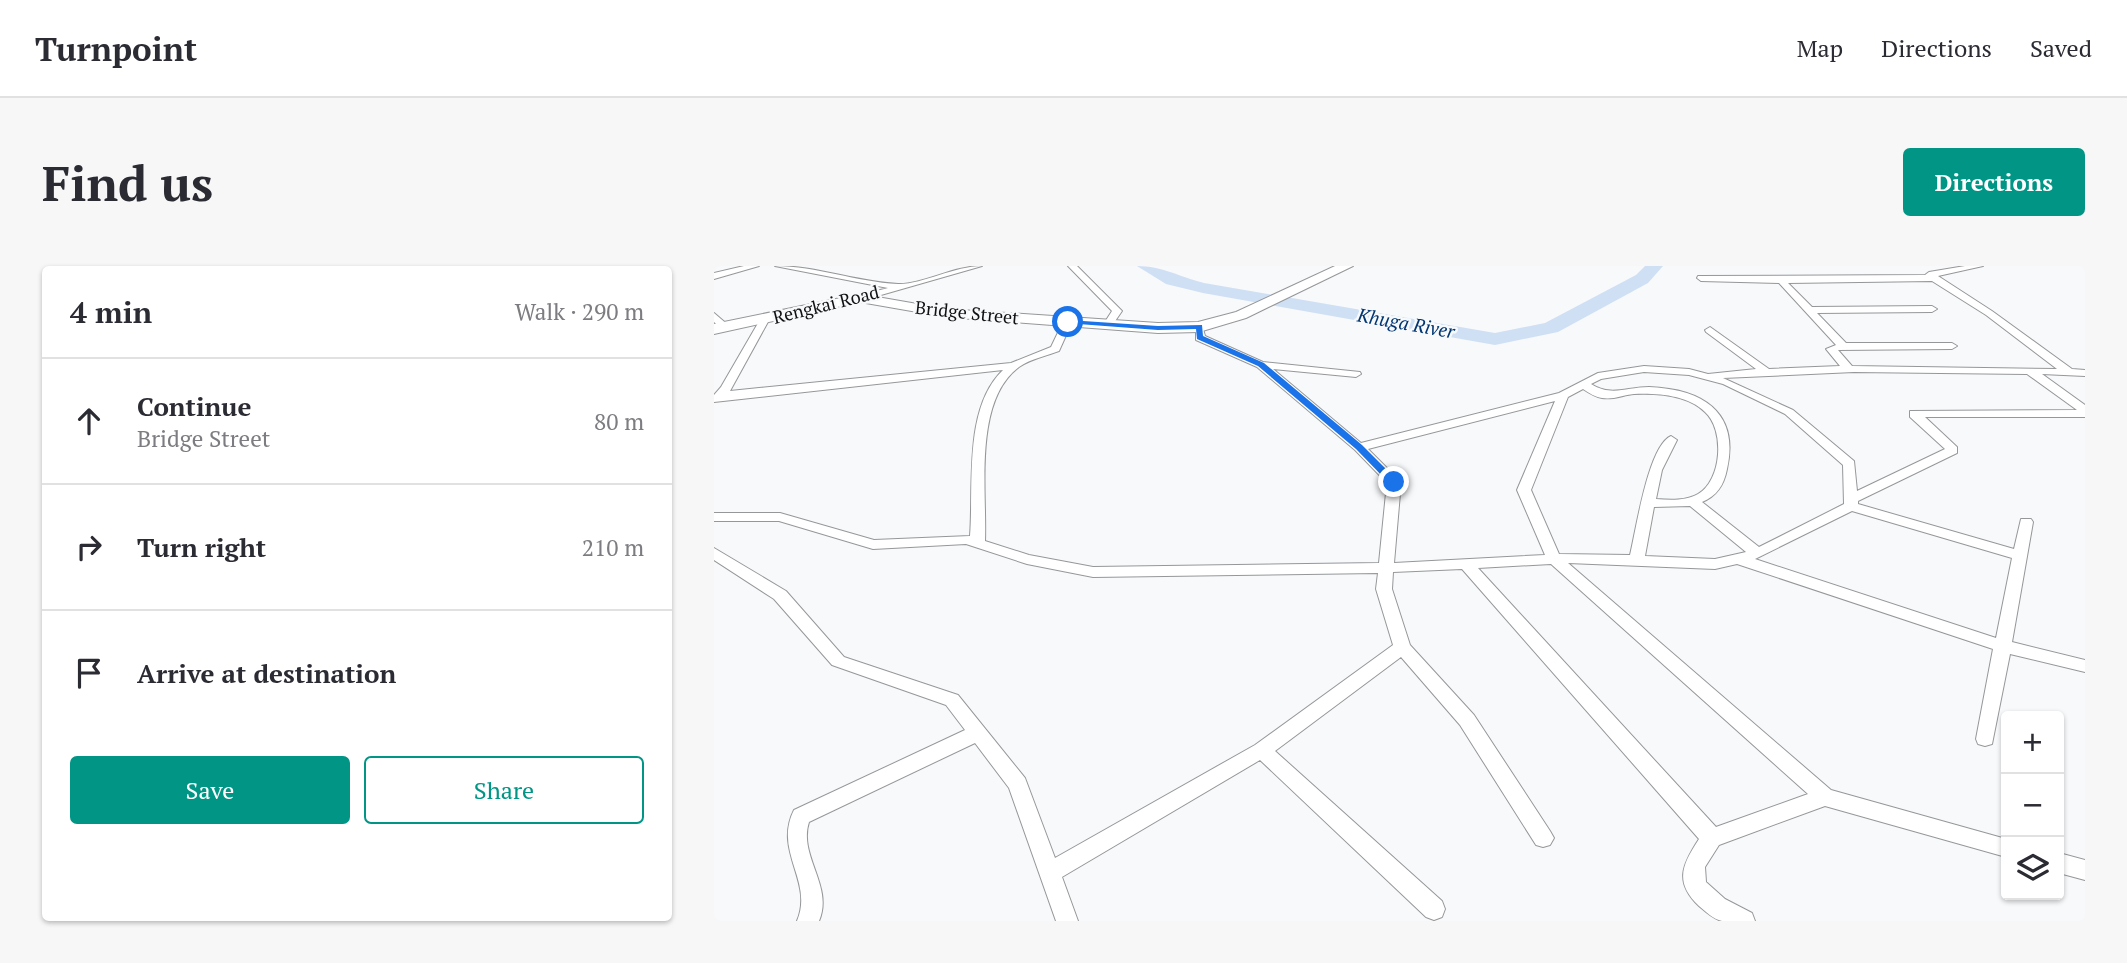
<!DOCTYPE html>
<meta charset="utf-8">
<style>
body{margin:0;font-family:"PT Serif",serif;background:#f7f7f7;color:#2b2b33}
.controls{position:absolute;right:21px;bottom:21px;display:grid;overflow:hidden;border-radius:7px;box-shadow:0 2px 5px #0004}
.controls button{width:63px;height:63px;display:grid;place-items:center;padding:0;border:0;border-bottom:2px solid #e1e1e2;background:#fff;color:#2b2b33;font:35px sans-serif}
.stop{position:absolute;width:21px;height:21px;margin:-16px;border:5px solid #1a73e8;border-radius:50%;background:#fff}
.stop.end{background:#1a73e8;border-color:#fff;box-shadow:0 2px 7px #0008}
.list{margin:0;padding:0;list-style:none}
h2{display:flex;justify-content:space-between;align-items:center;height:91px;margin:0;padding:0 28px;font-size:30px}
h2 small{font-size:23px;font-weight:400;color:#7c7c81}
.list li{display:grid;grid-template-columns:46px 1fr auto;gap:21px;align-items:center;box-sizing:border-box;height:126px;padding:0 28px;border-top:2px solid #e1e1e2}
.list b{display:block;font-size:26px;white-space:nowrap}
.list p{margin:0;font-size:23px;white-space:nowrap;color:#7c7c81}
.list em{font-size:23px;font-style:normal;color:#7c7c81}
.actions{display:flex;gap:14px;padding:21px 28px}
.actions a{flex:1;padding:16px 0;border:2px solid #009584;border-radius:7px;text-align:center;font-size:24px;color:#009584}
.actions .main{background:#009584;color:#fff}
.icon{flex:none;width:38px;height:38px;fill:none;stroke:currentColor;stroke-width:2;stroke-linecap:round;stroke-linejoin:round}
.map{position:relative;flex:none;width:1371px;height:655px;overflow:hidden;border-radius:7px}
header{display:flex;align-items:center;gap:42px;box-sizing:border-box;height:98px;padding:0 35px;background:#fff;border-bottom:2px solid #e1e1e2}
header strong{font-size:33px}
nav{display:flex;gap:38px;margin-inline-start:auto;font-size:24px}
.intro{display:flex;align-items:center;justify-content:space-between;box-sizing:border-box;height:168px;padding:0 42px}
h1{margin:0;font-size:49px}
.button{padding:18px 32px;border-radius:7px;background:#009584;color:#fff;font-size:24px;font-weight:700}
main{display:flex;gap:42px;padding:0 42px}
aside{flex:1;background:#fff;border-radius:7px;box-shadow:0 2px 5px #0004}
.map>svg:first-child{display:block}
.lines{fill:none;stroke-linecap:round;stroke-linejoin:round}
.river{fill:#cfdff4;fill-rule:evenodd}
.street-casing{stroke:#959799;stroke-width:2}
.primary-casing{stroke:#959799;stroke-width:2}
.street{fill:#fff;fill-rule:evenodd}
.primary{fill:#fff;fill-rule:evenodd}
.route{fill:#1a73e8}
.labels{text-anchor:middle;stroke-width:5;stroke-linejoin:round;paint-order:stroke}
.far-street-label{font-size:18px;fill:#111213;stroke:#f7f9fb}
.far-water-label{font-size:19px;font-style:italic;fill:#023672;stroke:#f7f9fb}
</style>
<header>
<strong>Turnpoint</strong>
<nav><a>Map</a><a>Directions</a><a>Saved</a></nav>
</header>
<div class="intro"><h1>Find us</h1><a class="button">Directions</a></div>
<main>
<aside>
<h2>4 min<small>Walk · 290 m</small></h2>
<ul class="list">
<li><svg class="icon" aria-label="ahead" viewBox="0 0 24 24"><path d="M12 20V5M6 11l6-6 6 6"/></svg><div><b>Continue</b><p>Bridge Street</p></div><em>80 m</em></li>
<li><svg class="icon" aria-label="right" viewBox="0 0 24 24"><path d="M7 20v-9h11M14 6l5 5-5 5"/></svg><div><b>Turn right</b></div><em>210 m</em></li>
<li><svg class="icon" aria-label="arrive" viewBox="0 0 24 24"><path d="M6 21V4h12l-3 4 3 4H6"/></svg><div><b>Arrive at destination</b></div></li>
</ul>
<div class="actions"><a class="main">Save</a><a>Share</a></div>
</aside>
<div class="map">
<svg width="1371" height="655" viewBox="0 0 1371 655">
<rect width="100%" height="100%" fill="#f7f9fb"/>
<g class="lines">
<path class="river" d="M423,0C448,0 466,11 490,17L781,67L831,57L922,9L931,0H949L934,17L844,66L781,79L489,27L452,18Z"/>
<defs>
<path id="street" d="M30,0H45L0,13V7Z
M61,0C103,0 142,16 184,18C207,19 240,0 268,0L146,35L143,34V30L174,22Z
M354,0H363L408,45L397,61L389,59L398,45Z
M1251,0H1269L1224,10L1278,45L1358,103L1371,104V110L1328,108L1371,139V151H1211L1243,181V187L1144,235V238L1300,283L1307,253H1317L1319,256L1298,376L1371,394V406L1296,388L1278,478L1271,480L1264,478L1262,473L1279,383L1023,298L1001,303L854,297L1117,524L1292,573V591L1111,540L1005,579L991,601L992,616L1011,633L1038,647L1041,655C1031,655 1018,655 1008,655C999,653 992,646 985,640C960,616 968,599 985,573L748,303L679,306L678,323L696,379L760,449L836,565L840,572L836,579L829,581L822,579L746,459L687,391L561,485L728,635L731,643L728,651L720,654L712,651L546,494L348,611L364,655H342L295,522L261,477L95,556C84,590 120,620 105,655H83C100,615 59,586 80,544L251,464L232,439L118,399L60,333L0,294V282L72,325L130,391L244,429L311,512L341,592L541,479L679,379L662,323L664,307L379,311L313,298L252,278L159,283L65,255H0V247H66L160,274L256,270C260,220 249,142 289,104L0,136V129L7,121L47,52L55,54L16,125L297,97L337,81L350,54H356L358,56L345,85C332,90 316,93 305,101C259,135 273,225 271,275L315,289L379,301L665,297L673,217L641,184L543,101L482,74V59H488L491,70L549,96L646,106L647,108L642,111L559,103L647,177L845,127L884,107L930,100L975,103L994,108L1042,103L992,66L991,64L996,61L1055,103L1126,100L1112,83L1122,79L1065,17L987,15L983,12L984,10L1211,9L1215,6ZM1218,15L1272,49L1343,103L1138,100L1124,84L1238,83L1243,80L1238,77H1132L1103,47L1218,46L1223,43L1218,40L1098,41L1074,17ZM930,106L975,109L1009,118L1071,148L1129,199L1130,238L1045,281L988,236C1003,230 1010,219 1013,203C1026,145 987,123 935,121C912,121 898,131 877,118L887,113ZM1140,106L1313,108L1363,144L1196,145V151L1231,183L1143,225L1140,195L1079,144L1009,112ZM869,123C875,127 881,131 888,132C899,134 909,129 920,128C943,127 974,129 991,146C1011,164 1008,214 984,228C972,235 956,234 942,233L948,204L963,174L957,170C934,180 922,265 916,289L845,288L817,224L854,131ZM841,135L803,224L831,289L680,297L687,216L654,183ZM976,240L1032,286L1001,293L931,290L940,241ZM1138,245L1298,292L1282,372L1041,293ZM837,298L1094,528L1002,561L764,302Z
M0,47L14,59V63H8L0,56Z
M1345,587L1371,594V614L1345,607Z"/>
<path id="primary" d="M621,0H639L532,52L485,66L444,67L232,51L146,36L0,68V58L146,28L232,43L444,57L484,56L522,46Z"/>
</defs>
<use href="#street" class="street-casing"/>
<use href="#primary" class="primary-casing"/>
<use href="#street" class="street"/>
<use href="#primary" class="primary"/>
</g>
<path class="route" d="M354,54L444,60L488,59L489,70L550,97L648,179L685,216L677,219L642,183L544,100L483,73L482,63L444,64L351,57Z"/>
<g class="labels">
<g class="far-street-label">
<text transform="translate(112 39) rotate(-14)" y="6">Rengkai Road</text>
<text transform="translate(253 47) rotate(6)" y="6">Bridge Street</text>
</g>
<g class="far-water-label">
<text transform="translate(692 57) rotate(10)" y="7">Khuga River</text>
</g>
</g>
</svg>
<div class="controls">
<button>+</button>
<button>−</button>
<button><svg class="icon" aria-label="layers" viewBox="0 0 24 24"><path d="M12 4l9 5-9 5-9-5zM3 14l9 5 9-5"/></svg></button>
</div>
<div class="stop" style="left:354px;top:56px"></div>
<div class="stop end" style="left:680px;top:216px"></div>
</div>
</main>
